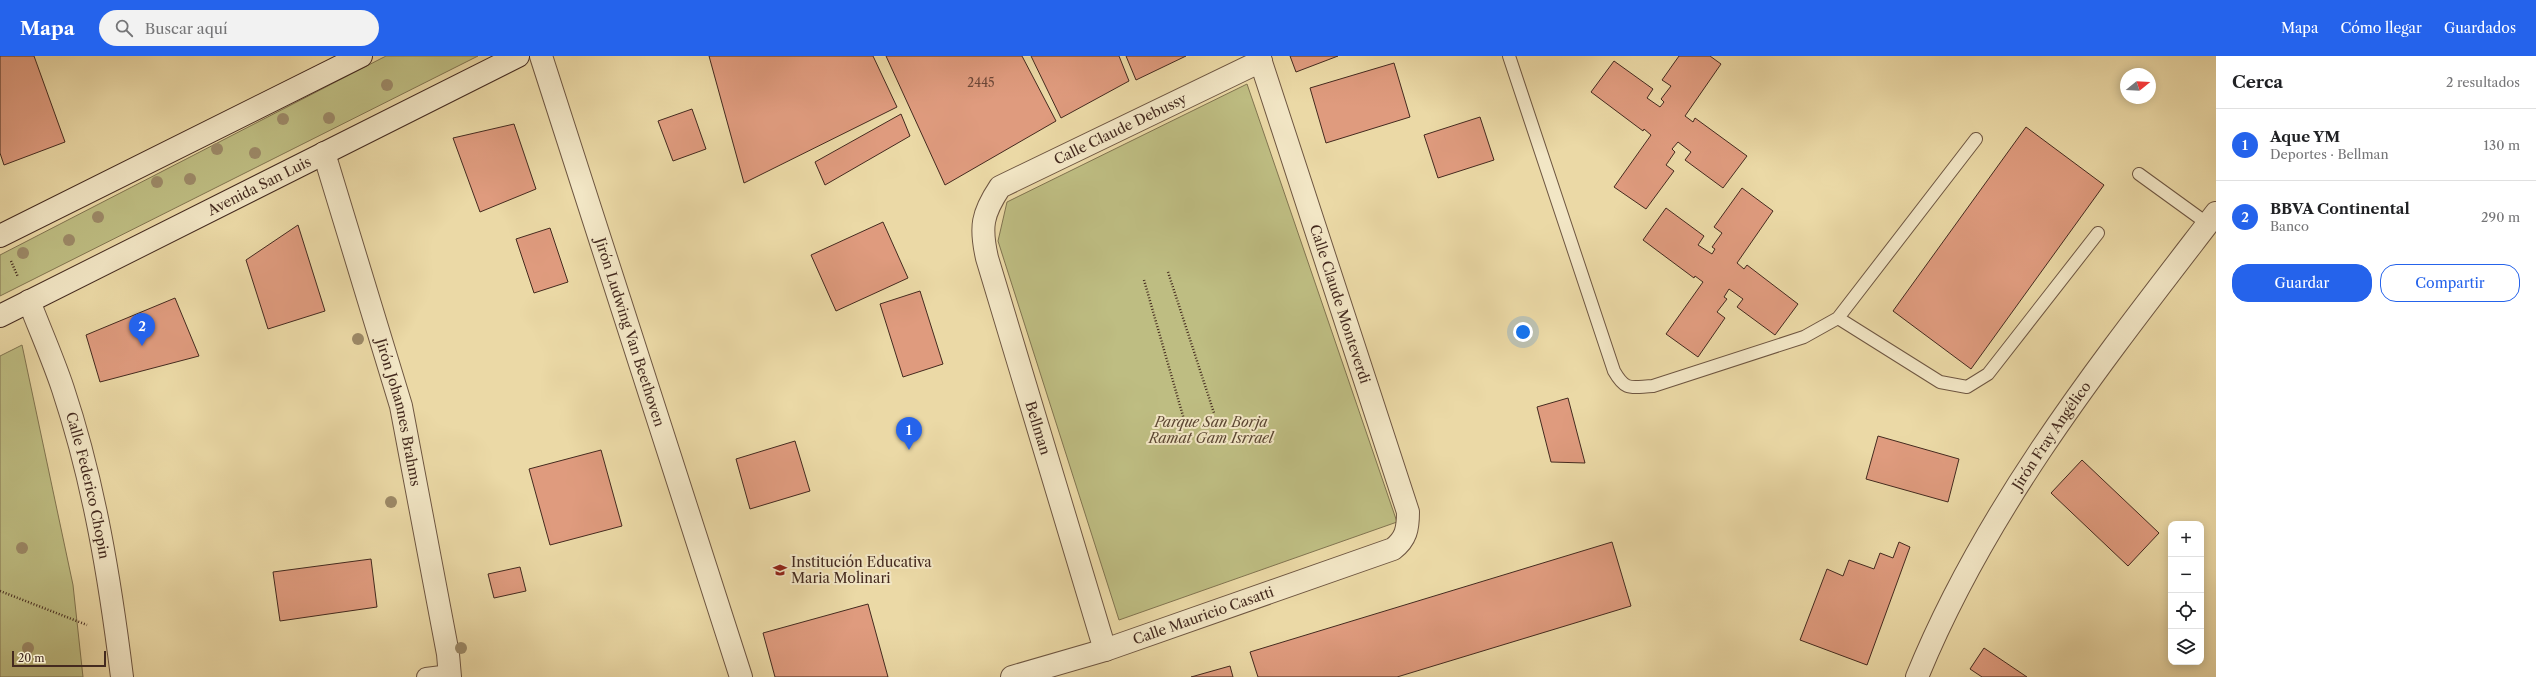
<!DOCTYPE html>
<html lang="es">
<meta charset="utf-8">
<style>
body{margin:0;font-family:"Libre Caslon Text",serif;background:#f2f2f2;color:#202124}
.controls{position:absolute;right:12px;bottom:12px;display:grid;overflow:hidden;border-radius:8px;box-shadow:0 2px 10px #0003}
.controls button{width:36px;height:36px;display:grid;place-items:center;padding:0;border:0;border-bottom:1px solid #e0e0e0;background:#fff;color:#202124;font:20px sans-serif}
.compass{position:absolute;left:2120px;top:12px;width:36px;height:36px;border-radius:50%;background:#fff;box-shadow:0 2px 10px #0003;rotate:72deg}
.scale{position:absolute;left:12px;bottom:10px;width:94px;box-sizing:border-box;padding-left:4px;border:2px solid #442a1f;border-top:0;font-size:11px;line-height:14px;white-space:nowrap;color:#442a1f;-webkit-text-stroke:3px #f2e6c5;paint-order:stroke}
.you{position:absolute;left:1523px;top:276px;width:14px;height:14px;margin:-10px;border:3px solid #fff;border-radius:50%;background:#1a73e8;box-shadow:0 0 0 6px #1a73e833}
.badge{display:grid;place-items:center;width:26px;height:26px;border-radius:50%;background:#2563eb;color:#fff;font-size:13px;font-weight:700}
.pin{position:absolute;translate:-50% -33px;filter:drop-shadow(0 1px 2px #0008)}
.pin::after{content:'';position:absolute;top:21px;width:14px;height:12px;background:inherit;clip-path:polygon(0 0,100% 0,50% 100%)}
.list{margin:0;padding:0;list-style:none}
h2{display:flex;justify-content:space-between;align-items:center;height:52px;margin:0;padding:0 16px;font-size:17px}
h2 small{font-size:13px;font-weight:400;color:#757577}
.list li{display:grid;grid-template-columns:26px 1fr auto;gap:12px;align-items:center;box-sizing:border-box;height:72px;padding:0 16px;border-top:1px solid #e0e0e0}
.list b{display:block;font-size:15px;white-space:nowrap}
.list p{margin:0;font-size:13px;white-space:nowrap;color:#757577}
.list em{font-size:13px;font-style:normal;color:#757577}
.actions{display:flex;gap:8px;padding:12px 16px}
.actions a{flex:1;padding:9px 0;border:1px solid #2563eb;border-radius:16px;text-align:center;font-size:14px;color:#2563eb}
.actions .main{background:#2563eb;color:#fff}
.icon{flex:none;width:22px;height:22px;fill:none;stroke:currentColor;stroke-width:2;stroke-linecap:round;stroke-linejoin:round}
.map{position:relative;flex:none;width:2216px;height:621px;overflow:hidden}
header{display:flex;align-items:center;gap:24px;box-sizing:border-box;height:56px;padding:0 20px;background:#2563eb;color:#fff}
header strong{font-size:19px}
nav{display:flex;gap:22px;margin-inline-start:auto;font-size:14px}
.search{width:280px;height:36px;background:#f2f2f2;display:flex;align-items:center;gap:10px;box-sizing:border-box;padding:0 14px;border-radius:22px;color:#757577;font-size:15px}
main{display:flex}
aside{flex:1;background:#fff}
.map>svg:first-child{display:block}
.green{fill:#bebd82;stroke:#817450}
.building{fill:#df9b7e;stroke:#442a1f}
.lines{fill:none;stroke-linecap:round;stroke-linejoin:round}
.service-casing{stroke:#6e5641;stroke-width:14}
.pedestrian-casing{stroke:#6e5641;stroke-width:20}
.minor-casing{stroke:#6e5641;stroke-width:24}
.secondary-casing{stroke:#442a1f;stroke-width:24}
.path{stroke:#442a1f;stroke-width:2.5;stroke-dasharray:1 2;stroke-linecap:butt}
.service{stroke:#f2e6c5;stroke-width:12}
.pedestrian{stroke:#f2e6c5;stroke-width:18}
.minor{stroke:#f2e6c5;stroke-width:22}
.secondary{stroke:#f2e6c5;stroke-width:22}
.tree{fill:#9c8967}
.labels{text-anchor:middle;stroke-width:4;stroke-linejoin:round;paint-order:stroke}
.number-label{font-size:12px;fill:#6b4637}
.street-label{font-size:14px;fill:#442a1f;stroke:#f2e6c5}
.park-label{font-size:14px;font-style:italic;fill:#5c4733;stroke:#f2e6c5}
.poi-label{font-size:14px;fill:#442a1f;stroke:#f2e6c5;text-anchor:start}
</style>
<header>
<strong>Mapa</strong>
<div class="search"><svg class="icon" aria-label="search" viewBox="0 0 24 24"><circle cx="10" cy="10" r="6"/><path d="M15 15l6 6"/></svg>Buscar aquí</div>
<nav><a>Mapa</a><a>Cómo llegar</a><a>Guardados</a></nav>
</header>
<main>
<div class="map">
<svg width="2216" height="621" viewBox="0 0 2216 621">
<rect width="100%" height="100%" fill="#ebd9a6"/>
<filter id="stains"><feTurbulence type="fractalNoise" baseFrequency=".005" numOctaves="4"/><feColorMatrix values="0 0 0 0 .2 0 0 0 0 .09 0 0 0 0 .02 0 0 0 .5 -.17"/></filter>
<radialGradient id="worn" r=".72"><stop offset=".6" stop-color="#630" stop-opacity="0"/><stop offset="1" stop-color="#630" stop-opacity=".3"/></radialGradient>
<path class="green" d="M386,0H478L0,240V199Z
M1247,28L1397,466L1119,564L998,185L1007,146Z
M22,289L73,529L83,621H0V300Z"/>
<path class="building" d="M0,0H34L65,86L4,109L0,97Z
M709,0H873L897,51L744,127Z
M886,0H1022L1056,65L945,129Z
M1031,0H1119L1129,25L1061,62Z
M1126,0H1186L1136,24Z
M1290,0H1338L1296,16Z
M1679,0H1710L1721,8L1685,60L1693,66L1695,62L1747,100L1723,132L1685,104L1691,96L1678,86L1672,93L1675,96L1666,109L1674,115L1646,153L1614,131L1651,79L1644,73L1643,75L1591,36L1614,5L1653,33L1647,42L1660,51L1664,46L1661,43L1671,30L1662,24Z
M1394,7L1410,61L1326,87L1310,32Z
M692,53L706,93L673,105L658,65Z
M901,58L910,80L825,129L815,106Z
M1480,61L1494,104L1438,122L1424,79Z
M514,68L536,133L480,156L453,82Z
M2026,71L2104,129L1971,313L1893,255Z
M1742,132L1773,155L1737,207L1744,213L1747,209L1798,248L1775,279L1737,251L1743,243L1729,233L1724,241L1727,243L1717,256L1725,262L1698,301L1666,278L1703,226L1695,220L1694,222L1643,184L1666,152L1704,180L1698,189L1712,198L1715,193L1712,191L1722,177L1714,171Z
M883,166L908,222L836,255L811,199Z
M298,169L325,255L268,273L246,204Z
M550,172L568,226L534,237L516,183Z
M920,235L943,308L903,321L880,248Z
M175,242L199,300L100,326L86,279Z
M1568,342L1585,407L1551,406L1537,351Z
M1878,380L1959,403L1948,446L1866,423Z
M795,385L810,435L750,453L736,403Z
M601,394L622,470L550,489L529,413Z
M2082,404L2159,477L2128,510L2051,437Z
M1612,486L1631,550L1397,621H1258L1250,596Z
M1899,486L1910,491L1867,609L1800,584L1827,513L1843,520L1849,504L1874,513L1880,497L1893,502Z
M371,503L377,551L280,565L273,516Z
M520,511L526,535L494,542L488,518Z
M868,548L888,621H775L763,577Z
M1984,592L2027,621H1982L1970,613Z
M1230,610L1233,621H1191Z"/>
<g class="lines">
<defs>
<path id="service" d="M1509,0L1614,315C1626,336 1631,331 1653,330L1804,281L1838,262L1976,83
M2139,118L2208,168
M1838,262L1940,326L1967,331L1988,318L2098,177"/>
<path id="pedestrian" d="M426,621L450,618"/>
<g id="minor">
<path id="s1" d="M541,0L741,621"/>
<path id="s2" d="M324,97L401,350L448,598L450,621"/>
<path id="s3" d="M29,245C40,274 53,303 63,333C94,426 110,524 122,621"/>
<path id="s4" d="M1105,594L987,202C980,171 982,158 1000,131L1261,5"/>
<path id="s5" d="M1012,621L1105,594L1393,493C1406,483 1408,473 1408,456L1259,0"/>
<path id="s6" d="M1917,621C1987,449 2104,303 2216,157"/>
</g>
<g id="secondary">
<path d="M0,180L361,0"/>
<path id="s7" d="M0,260L518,0"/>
</g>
</defs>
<use href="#service" class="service-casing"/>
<use href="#pedestrian" class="pedestrian-casing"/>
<use href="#minor" class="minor-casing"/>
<use href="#secondary" class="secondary-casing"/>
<path class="path" d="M11,205L18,221
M1168,216L1214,357
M1144,224L1185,367
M0,535L87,569"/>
<use href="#service" class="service"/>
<use href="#pedestrian" class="pedestrian"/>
<use href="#minor" class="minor"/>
<use href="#secondary" class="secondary"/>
</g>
<g class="tree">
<circle cx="387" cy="29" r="6"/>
<circle cx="329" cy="62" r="6"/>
<circle cx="283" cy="63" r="6"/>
<circle cx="217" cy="93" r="6"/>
<circle cx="255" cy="97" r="6"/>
<circle cx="190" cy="123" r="6"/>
<circle cx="157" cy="126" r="6"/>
<circle cx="98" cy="161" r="6"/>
<circle cx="69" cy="184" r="6"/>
<circle cx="23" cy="197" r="6"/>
<circle cx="358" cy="283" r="6"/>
<circle cx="391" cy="446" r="6"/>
<circle cx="22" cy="492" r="6"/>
<circle cx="28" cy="592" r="6"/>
<circle cx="461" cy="592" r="6"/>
</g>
<defs>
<symbol id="school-bare" viewBox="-9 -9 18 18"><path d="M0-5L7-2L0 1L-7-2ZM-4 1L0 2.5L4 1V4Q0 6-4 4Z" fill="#8f2418" stroke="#f2e6c5" stroke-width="2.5" paint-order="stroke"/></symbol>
</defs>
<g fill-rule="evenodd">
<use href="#school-bare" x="770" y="504" width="20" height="20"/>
</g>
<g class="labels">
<g class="number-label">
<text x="981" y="31">2445</text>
</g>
<g class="street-label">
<text dy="5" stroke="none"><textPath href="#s4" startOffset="618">Calle Claude Debussy</textPath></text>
<text dy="5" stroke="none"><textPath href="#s7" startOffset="290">Avenida San Luis</textPath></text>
<text transform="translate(1340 248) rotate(72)" y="5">Calle Claude Monteverdi</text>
<text dy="5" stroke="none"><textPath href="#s1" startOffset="290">Jirón Ludwing Van Beethoven</textPath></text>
<text dy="5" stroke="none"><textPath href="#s2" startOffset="270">Jirón Johannes Brahms</textPath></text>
<text transform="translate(1038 372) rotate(73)" y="5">Bellman</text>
<text dy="5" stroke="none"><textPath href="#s6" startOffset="277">Jirón Fray Angélico</textPath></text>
<text dy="5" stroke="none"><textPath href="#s3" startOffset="194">Calle Federico Chopin</textPath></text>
<text dy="5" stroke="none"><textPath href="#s5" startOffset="201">Calle Mauricio Casatti</textPath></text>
</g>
<g class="park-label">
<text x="1211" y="371">Parque San Borja<tspan x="1211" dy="16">Ramat Gam Isrrael</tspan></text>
</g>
<g class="poi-label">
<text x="791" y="511">Institución Educativa<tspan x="791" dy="16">Maria Molinari</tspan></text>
</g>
</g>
<rect width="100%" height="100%" filter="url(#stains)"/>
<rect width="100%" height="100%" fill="url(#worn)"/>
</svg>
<div class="controls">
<button>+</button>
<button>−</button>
<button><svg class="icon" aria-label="locate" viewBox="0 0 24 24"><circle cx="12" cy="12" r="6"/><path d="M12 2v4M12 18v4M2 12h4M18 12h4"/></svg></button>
<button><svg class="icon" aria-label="layers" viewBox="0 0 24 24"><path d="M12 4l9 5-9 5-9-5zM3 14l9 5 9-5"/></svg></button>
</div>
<svg class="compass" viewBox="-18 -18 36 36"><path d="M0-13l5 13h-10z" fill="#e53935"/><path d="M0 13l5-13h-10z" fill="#757577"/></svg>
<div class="scale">20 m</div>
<div class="you"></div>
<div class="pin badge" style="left:909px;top:394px">1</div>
<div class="pin badge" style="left:142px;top:290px">2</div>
</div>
<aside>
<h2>Cerca<small>2 resultados</small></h2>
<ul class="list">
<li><span class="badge">1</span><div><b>Aque YM</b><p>Deportes · Bellman</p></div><em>130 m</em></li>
<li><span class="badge">2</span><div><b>BBVA Continental</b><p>Banco</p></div><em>290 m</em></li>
</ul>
<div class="actions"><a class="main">Guardar</a><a>Compartir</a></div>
</aside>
</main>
